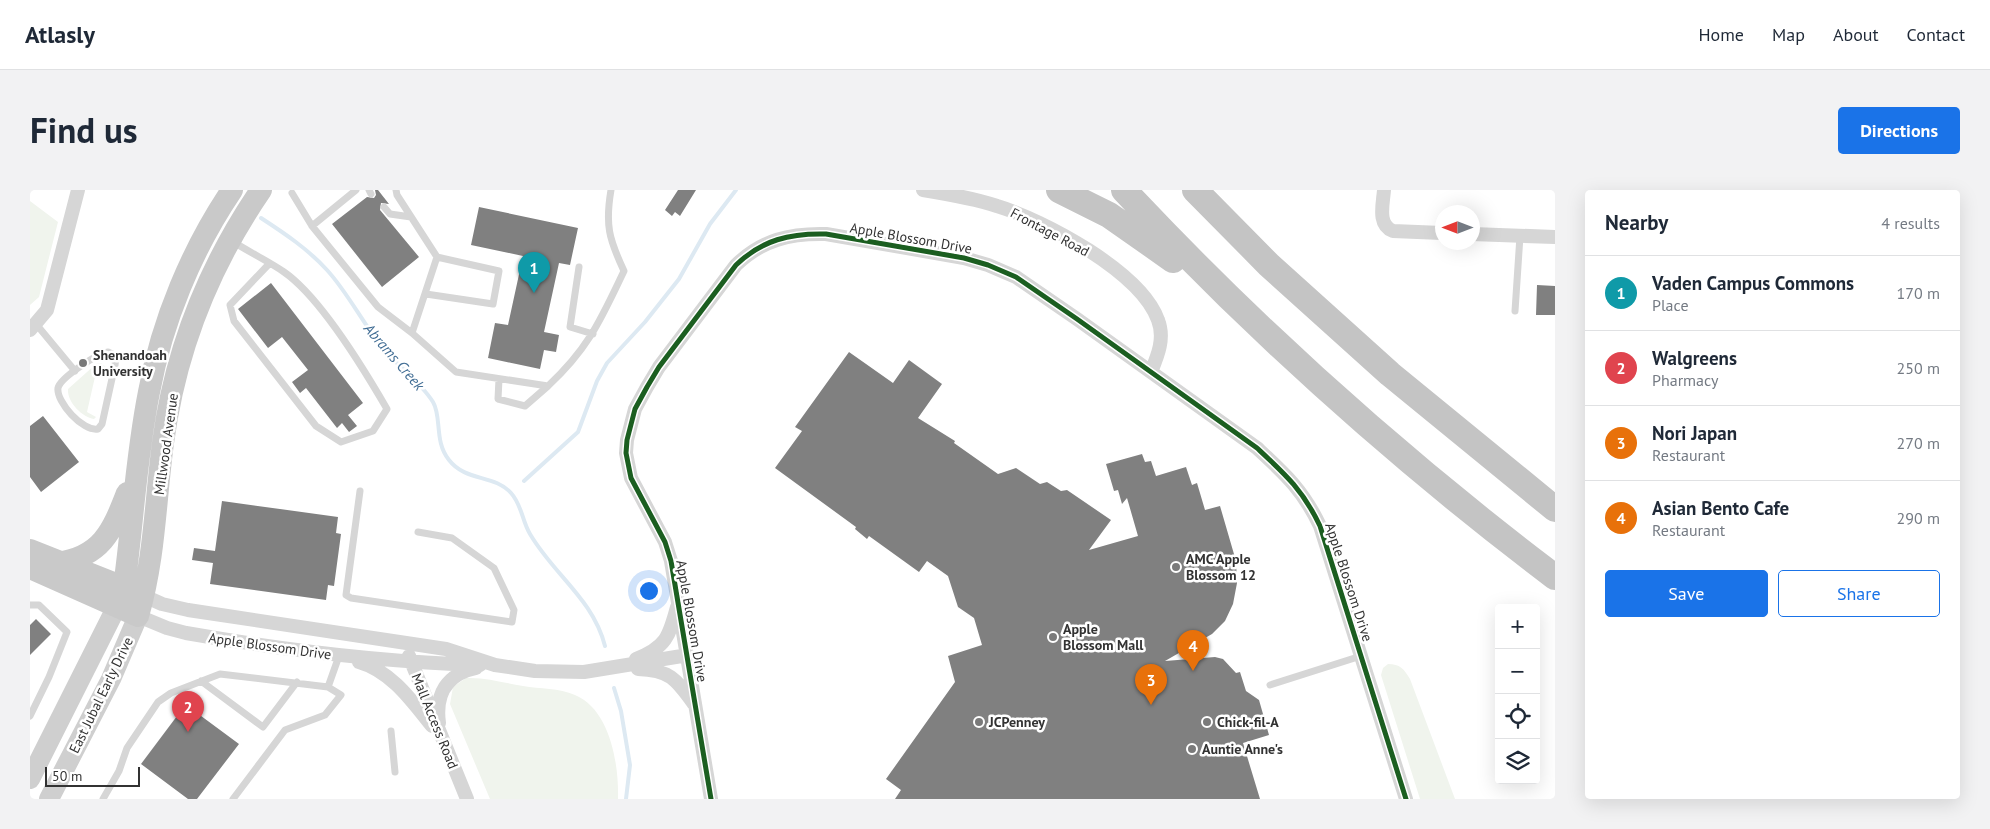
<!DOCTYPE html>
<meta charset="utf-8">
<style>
body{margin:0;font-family:"PT Sans",sans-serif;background:#f2f2f3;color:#1f2937}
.controls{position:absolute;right:15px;bottom:15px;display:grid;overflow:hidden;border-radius:5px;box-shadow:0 5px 20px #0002}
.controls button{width:45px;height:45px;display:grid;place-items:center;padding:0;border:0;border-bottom:1px solid #e0e1e3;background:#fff;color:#1f2937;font:25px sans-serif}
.compass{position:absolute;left:1405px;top:15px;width:45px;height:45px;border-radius:50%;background:#fff;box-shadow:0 5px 20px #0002;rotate:270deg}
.scale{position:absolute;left:15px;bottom:12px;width:95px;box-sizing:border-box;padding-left:5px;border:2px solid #323232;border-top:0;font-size:14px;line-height:18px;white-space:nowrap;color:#323232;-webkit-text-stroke:4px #fff;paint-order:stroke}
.you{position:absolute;left:618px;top:400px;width:18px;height:18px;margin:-12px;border:4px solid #fff;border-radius:50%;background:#1a73e8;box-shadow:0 0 0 8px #1a73e833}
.badge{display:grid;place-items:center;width:32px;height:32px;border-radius:50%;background:#1a73e8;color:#fff;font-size:16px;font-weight:700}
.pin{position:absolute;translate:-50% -41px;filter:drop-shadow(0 1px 2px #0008)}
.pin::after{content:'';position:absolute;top:26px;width:18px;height:15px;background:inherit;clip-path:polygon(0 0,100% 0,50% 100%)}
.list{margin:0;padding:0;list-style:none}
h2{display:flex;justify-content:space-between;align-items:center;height:65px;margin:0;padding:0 20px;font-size:21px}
h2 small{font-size:16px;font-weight:400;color:#747a83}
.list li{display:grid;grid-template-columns:32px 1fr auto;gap:15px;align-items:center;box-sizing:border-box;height:75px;padding:0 20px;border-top:1px solid #e0e1e3}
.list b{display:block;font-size:19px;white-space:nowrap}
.list p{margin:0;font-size:16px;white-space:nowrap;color:#747a83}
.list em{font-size:16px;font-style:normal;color:#747a83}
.actions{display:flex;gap:10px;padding:15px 20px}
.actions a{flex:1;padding:11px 0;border:1px solid #1a73e8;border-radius:5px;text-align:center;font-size:18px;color:#1a73e8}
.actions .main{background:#1a73e8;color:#fff}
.icon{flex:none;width:28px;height:28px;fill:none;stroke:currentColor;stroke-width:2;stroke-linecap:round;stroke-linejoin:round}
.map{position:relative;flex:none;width:1525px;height:609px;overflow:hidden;border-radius:5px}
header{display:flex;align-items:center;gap:30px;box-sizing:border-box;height:70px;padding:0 25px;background:#fff;border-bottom:1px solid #e0e1e3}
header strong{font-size:24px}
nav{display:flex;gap:28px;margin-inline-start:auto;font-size:18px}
.intro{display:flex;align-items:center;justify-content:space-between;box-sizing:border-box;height:120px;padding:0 30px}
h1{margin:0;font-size:35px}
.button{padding:12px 22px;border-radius:5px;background:#1a73e8;color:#fff;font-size:18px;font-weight:700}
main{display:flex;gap:30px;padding:0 30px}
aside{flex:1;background:#fff;border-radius:5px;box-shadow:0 5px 20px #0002}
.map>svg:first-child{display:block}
.green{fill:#f0f4ed}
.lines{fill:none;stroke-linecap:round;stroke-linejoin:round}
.stream{stroke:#dde9f2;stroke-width:4}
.building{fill:#808080}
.lane{stroke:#d6d6d6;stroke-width:7}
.street{stroke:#d6d6d6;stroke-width:14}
.secondary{stroke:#cfcfcf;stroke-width:20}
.primary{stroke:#c9c9c9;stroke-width:22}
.highway{stroke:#c4c4c4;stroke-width:26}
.cycleway-casing{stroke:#fff;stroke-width:8}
.cycleway{stroke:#1b5e20;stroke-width:5}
.poi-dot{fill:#7a7a7a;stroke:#fff;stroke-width:2}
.labels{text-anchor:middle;stroke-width:5;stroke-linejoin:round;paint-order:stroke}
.street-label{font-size:14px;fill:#323232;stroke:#fff}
.poi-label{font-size:14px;font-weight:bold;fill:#323232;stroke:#fff;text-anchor:start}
.water-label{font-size:15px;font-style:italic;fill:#416d94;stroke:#fff}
</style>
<header>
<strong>Atlasly</strong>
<nav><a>Home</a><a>Map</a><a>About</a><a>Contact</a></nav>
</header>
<div class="intro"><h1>Find us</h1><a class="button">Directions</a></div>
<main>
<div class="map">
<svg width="1525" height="609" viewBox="0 0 1525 609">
<rect width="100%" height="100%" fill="#fff"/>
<path class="green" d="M0,11L28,32L9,107L0,115Z
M71,173L77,178H67L57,222L66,227L64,229C52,227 37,212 38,199L66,174Z
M1358,474C1370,474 1374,479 1380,489L1425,609H1390L1351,485L1353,478Z
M436,488C455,487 474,493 493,496C510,499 529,498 545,505C581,520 589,576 588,609H460L420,514L423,497Z"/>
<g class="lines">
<path class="stream" d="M231,28C254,43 278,59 297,80C318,103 332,132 352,157C368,177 389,190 403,212C412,227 404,252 419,270C436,292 464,284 481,303C492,315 492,331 500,344C524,385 563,409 575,456
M494,291L548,242L567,191L577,173L615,132L649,89L680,34L706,0
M584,498L591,521L600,575L596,609"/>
</g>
<path class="building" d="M345,0H348L359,14L351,13L350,20L389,67L352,97L302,34L337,7L344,8L346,5Z
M648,0H666L650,26L645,22L642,26L635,20Z
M449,17L548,38L540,75L529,73L514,142L529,145L526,162L514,160L510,179L458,168L465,133L478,135L493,66L441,55Z
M241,93L333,213L318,225L327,236L319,242L312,233L307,238L276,198L270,203L262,192L278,180L252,147L238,158L208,119Z
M1507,95L1525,96V125H1506Z
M819,162L863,193L879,170L912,194L888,228L925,251L924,253L968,284L986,278L1010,294L1017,292L1031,301L1037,300L1081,330L1059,360L1108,346L1097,308L1092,314L1088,300L1084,301L1076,274L1112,264L1115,272L1121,271L1126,286L1156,277L1162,295L1167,293L1175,320L1190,316L1206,371L1207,393L1203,414L1195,431L1182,444L1135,471L1185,467L1193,469L1206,483L1210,482L1216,501L1229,510L1239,545L1213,553L1230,609H865L871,600L856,589L925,492L918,466L952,455L944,428L928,417L918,386L897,371L889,382L839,346L837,349L825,339L826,337L745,278L772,241L765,237Z
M13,226L49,272L11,302L0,287V236Z
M192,311L308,327L306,343L311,344L304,396L298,395L296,410L180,394L183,373L162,370L164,358L185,361Z
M6,429L21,444L0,465V435Z
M163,520L209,554L167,609H158L111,574L150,522Z"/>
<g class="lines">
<path class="lane" d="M326,0L282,36L348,117L382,143
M339,0L341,4
M366,0L367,5L407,67L382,143L426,182L518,196C559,158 571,129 594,81C579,49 575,35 581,0
M262,3L282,36
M354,17L360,24L381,27
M202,51C219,62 238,71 254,82C290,107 335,181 357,219L343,241L311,252L286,236L204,131L200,115L239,74
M549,77L540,137L563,144
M396,104L463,114L469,81L407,67
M1485,121L1490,46
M6,134L45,181
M78,162L86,166L85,175L72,234L68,239C53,242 26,212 28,198C30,188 68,163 78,162Z
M469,189L468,209L495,216L518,196
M330,301L316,405L321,408L482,432L484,420L464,378L422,348L388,342
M0,415H9L37,442L19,487L0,526
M171,491L233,537L267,492
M1240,495L1331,466
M298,497L309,466
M361,541L365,582
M73,609L89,581L97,558L128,512L141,503L190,484L298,497L311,505L295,525L255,540L203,609"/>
<path class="street" d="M893,0C918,4 943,8 967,16C1014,30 1111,82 1128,130C1135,148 1128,165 1121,182
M1354,0C1353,14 1347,35 1363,41L1412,43
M1442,44L1525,47
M0,140L17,120L48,0
M114,406L132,414L158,420L416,459L465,475L505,481L554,482L658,465
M108,426L137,438L156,443C253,460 351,472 450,475
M379,466L437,609
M606,469C636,457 639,447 647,417
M329,472C361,481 382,511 402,536
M608,479C640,480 646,489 664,514
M409,533C405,504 417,484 446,478
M681,609L641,371L635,352L601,288L596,263L597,250L605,219L617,197L629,177L706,75C732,50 760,43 796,44L934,68L958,75L986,87L1047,129L1227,258C1255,284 1273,300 1290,336L1376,609"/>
<path class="secondary" d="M0,589L87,416
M19,609L81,489L108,426"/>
<path class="primary" d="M0,360L106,402
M27,373C71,367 82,342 97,303
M0,378L108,426C125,367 125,313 133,253C145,161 179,76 231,0
M87,416L94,397C103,332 106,266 119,202C132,131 162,59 202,0"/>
<path class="highway" d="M1029,0L1079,25L1143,70
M1094,0C1226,141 1370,270 1525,387
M1165,0L1239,75L1360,184L1525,319"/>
<defs>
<path id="cycleway" d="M681,609L641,371L635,352L601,288L596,263L597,250L605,219L617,197L629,177L706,75C732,50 760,43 796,44L934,68L958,75L986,87L1047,129L1227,258C1255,284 1273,300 1290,336L1376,609"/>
</defs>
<use href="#cycleway" class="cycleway-casing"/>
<use href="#cycleway" class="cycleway"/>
</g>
<g class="poi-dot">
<circle cx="53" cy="173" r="5"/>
<circle cx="1146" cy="377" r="5"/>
<circle cx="1023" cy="447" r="5"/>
<circle cx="949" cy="532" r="5"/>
<circle cx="1177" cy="532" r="5"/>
<circle cx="1162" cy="559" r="5"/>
</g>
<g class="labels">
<g class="street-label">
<text transform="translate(1020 42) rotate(28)" y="5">Frontage Road</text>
<text transform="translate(881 48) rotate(10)" y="5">Apple Blossom Drive</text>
<text transform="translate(136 254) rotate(-82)" y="5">Millwood Avenue</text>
<text transform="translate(1319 392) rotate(72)" y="5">Apple Blossom Drive</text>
<text transform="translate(662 431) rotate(80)" y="5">Apple Blossom Drive</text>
<text transform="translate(240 456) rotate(8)" y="5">Apple Blossom Drive</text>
<text transform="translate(71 505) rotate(-64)" y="5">East Jubal Early Drive</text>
<text transform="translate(405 531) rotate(68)" y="5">Mall Access Road</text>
</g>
<g class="poi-label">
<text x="63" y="170">Shenandoah<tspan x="63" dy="16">University</tspan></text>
<text x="1156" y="374">AMC Apple<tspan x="1156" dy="16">Blossom 12</tspan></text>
<text x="1033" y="444">Apple<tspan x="1033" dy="16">Blossom Mall</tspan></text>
<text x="959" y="537">JCPenney</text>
<text x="1187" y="537">Chick-fil-A</text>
<text x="1172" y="564">Auntie Anne's</text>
</g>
<g class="water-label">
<text transform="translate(364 167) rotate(49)" y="5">Abrams Creek</text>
</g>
</g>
</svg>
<div class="controls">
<button>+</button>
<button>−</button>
<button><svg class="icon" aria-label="locate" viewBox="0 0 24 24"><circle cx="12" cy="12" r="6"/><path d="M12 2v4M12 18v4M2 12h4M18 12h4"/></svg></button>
<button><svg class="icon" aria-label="layers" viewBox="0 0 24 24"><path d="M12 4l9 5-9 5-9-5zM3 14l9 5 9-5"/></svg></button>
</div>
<svg class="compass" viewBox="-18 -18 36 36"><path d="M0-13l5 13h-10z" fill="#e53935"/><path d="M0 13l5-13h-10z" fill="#747a83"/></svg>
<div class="scale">50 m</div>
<div class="you"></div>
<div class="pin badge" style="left:504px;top:103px;background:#0f9aa8">1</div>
<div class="pin badge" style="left:158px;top:542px;background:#e0444e">2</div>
<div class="pin badge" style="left:1121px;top:515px;background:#e8710a">3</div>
<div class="pin badge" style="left:1163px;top:481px;background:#e8710a">4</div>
</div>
<aside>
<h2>Nearby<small>4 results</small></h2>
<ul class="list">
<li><span class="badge" style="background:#0f9aa8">1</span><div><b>Vaden Campus Commons</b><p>Place</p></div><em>170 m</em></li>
<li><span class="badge" style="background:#e0444e">2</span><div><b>Walgreens</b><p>Pharmacy</p></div><em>250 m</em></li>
<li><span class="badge" style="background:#e8710a">3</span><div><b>Nori Japan</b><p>Restaurant</p></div><em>270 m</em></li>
<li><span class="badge" style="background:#e8710a">4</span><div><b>Asian Bento Cafe</b><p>Restaurant</p></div><em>290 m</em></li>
</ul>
<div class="actions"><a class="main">Save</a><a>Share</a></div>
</aside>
</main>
